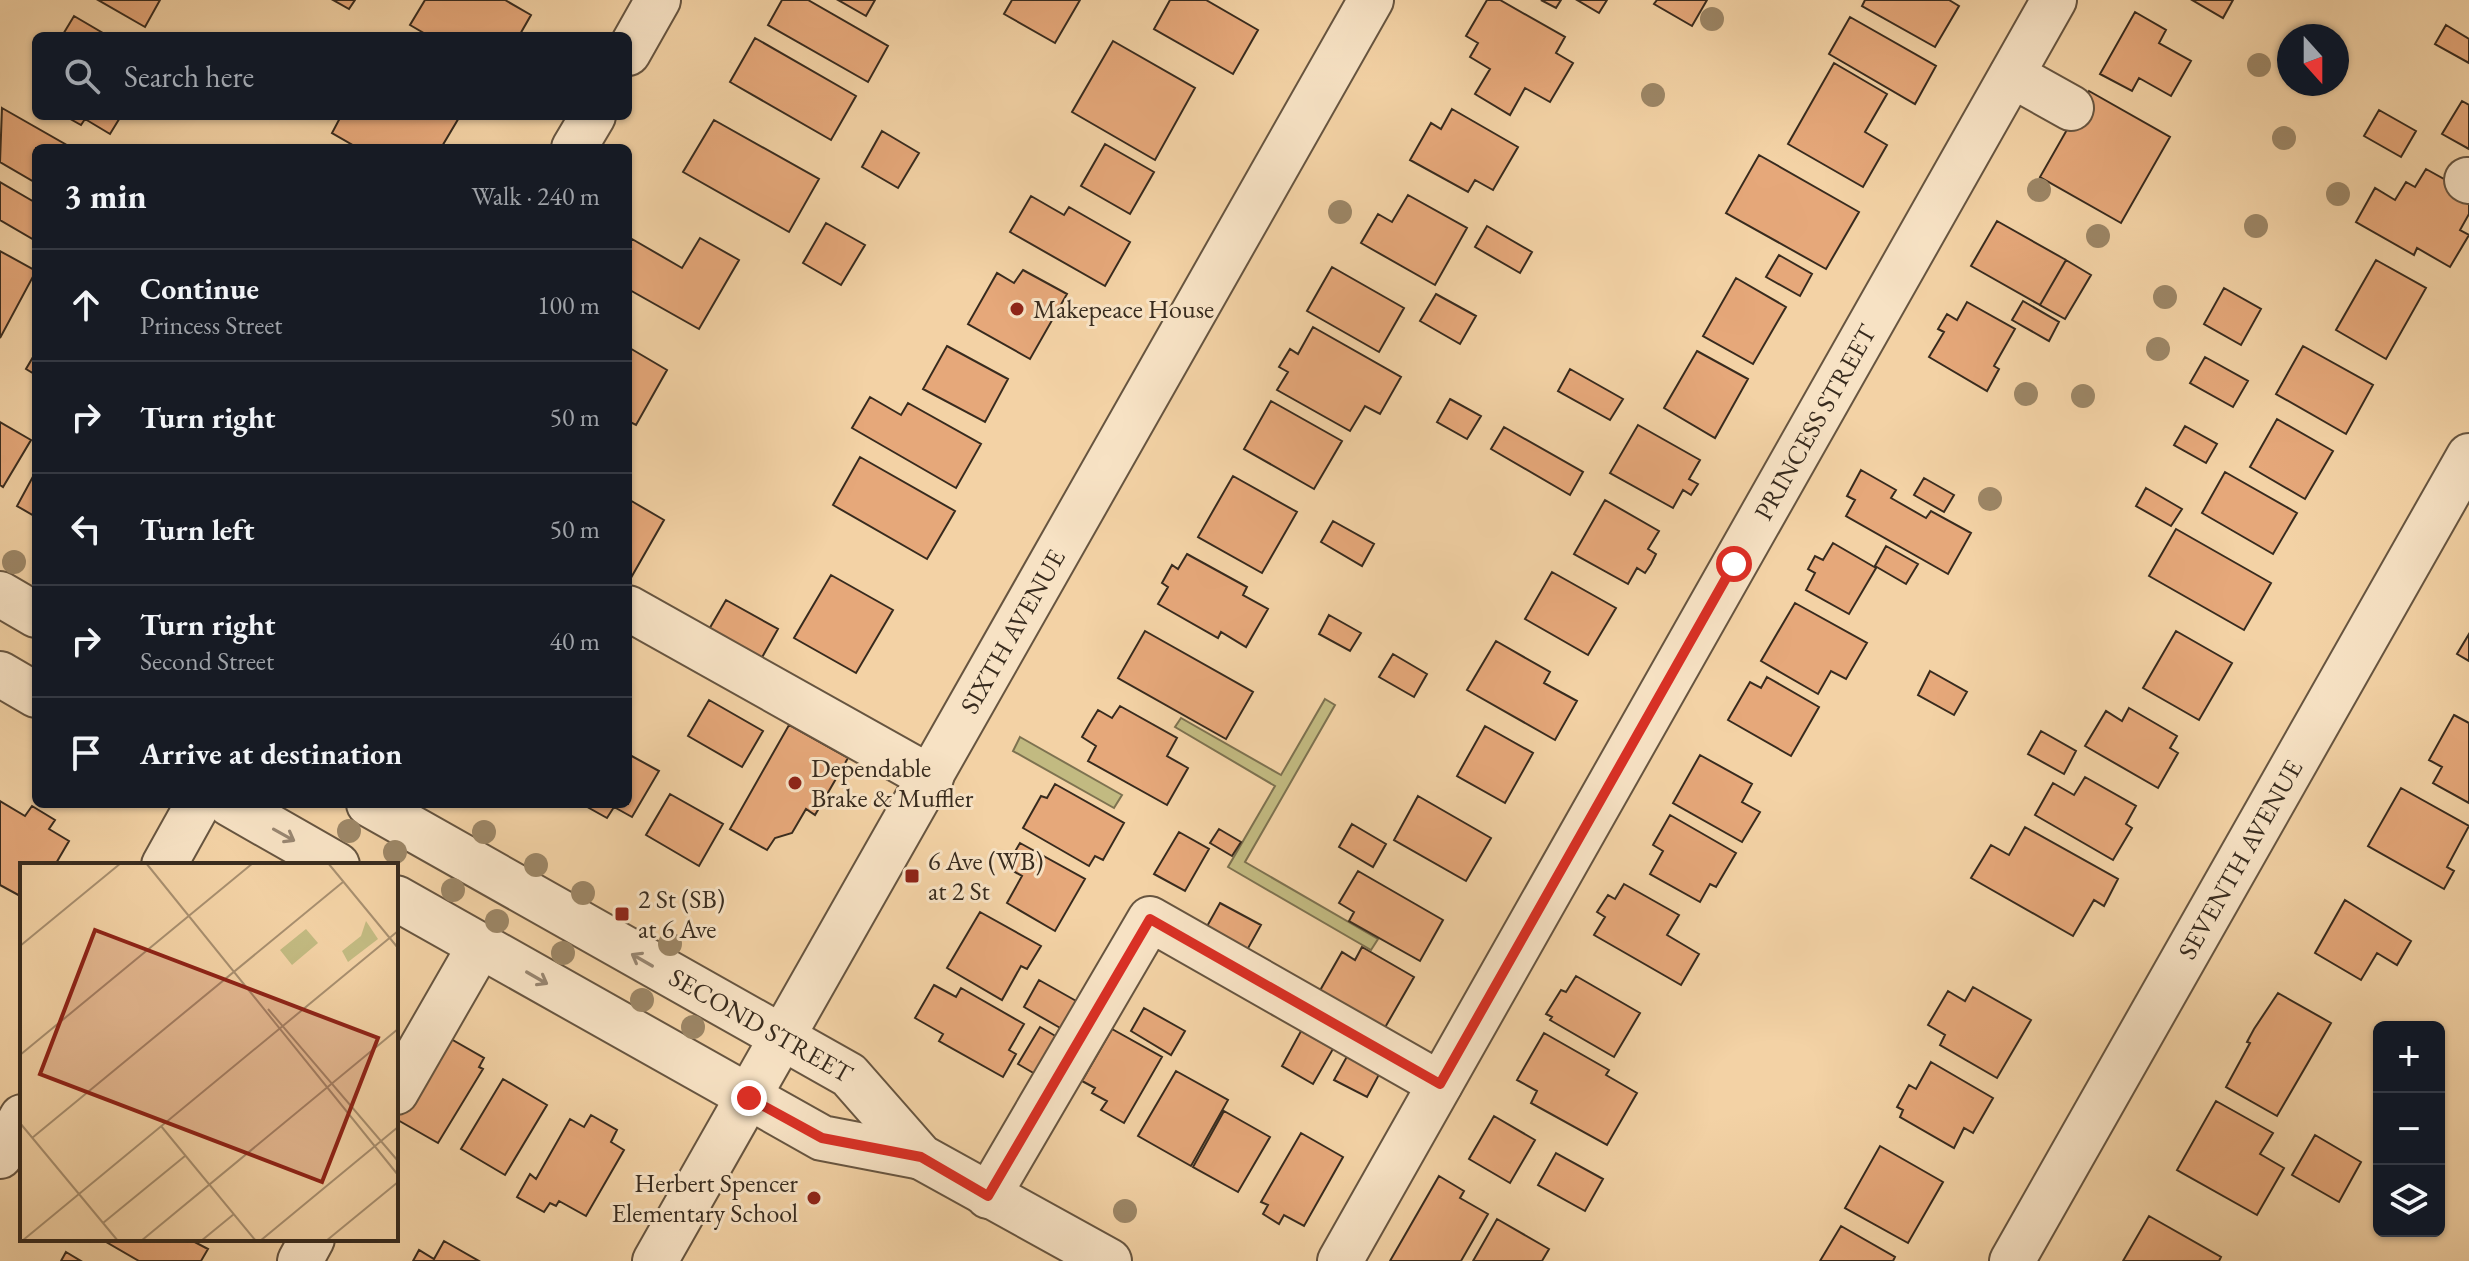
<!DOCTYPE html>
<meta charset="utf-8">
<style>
body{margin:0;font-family:"EB Garamond",serif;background:#242831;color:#f1f3f6}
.controls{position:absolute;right:24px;bottom:24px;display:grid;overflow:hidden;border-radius:12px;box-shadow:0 2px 6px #0004}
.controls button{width:72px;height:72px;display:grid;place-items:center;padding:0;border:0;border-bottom:2px solid #363941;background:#171b24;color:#f1f3f6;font:40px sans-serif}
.compass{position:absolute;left:2277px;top:24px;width:72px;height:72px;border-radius:50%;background:#171b24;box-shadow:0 2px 6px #0004;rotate:159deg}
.stop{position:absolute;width:24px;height:24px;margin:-18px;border:6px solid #d93025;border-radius:50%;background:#fff}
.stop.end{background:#d93025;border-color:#fff;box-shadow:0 2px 8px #0008}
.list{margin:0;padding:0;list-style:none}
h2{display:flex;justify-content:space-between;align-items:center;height:104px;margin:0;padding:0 32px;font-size:34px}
h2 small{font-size:26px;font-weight:400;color:#9ea1a6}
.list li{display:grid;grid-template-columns:52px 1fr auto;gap:24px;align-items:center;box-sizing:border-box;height:112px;padding:0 32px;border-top:2px solid #363941}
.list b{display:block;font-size:30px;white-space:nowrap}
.list p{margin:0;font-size:26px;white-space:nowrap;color:#9ea1a6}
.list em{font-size:26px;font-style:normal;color:#9ea1a6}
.icon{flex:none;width:44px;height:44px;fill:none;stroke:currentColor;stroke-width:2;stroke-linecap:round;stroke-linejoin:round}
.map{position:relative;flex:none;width:2469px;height:1261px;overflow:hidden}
.search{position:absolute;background:#171b24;box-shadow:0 2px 6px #0004;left:32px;top:32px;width:600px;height:88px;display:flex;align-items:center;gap:20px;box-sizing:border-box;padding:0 28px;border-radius:12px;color:#9ea1a6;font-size:30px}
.panel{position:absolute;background:#171b24;box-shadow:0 2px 6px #0004;left:32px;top:144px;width:600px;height:664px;border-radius:12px}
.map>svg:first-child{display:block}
.green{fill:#c2ba81;stroke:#7d7250;stroke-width:2}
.building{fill:#e6a87a;stroke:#382b1e;stroke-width:2}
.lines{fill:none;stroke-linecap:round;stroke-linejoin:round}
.minor-casing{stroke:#675540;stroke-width:48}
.minor{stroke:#f7e2c4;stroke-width:44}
.tree{fill:#9c8666}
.oneway{stroke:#988671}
.route{stroke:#d93025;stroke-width:10}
.poi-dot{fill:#8f2418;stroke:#f7e2c4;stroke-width:3}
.labels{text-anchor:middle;stroke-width:6;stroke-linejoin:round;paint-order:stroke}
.poi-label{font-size:26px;fill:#382b1e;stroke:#f7e2c4;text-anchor:start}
.street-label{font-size:26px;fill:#382b1e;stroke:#f7e2c4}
.inset-road{fill:none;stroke:#a88f6f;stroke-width:2}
.view{fill:#8f2418;fill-opacity:0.15;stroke:#8f2418;stroke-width:4}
.inset-edge{fill:none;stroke:#382b1e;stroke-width:4}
</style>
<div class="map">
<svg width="2469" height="1261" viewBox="0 0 2469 1261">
<rect width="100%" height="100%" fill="#f3d2a5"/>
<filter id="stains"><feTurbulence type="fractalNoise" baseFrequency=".0025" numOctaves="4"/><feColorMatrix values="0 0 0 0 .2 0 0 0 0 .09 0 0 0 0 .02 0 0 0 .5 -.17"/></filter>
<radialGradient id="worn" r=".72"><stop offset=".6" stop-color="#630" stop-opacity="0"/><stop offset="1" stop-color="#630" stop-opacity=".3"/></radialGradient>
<path class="green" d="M1325,699L1335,705L1245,862L1378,939L1371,950L1228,867L1275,786L1175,727L1181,718L1281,775Z
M1020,737L1122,795L1114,808L1013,751Z"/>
<path class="building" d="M98,0H160L145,27Z
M333,0H355L349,9Z
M425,0H505L531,15L519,36H429L410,25Z
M782,0H808L888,46L868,82L768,25Z
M838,0H875L866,16Z
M1012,0H1080L1055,43L1004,14Z
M1170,0H1206L1258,30L1233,74L1154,29Z
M1487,0H1500L1565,37L1556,53L1573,63L1550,102L1525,88L1510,115L1475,94L1490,69L1470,57L1478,43L1466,36Z
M1541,0H1561L1556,8Z
M1577,0H1607L1599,13Z
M1657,0H1707L1692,26L1654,4Z
M1865,0H1949L1959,6L1935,47L1862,6Z
M2192,0H2233L2223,18Z
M2135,12L2166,30L2159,43L2191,61L2171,96L2139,78L2132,91L2100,74Z
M74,16L108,36H62Z
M1850,17L1936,66L1915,104L1829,54Z
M2446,25L2469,39V63L2435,44Z
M755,38L856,96L831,140L730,82Z
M1113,41L1195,88L1155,160L1072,112Z
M1834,63L1887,94L1865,132L1887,145L1863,187L1788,144Z
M2089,91L2170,137L2121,223L2040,177Z
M2462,101L2469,105V149L2442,134Z
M2,108L72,148H36V183L0,162Z
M1452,109L1518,147L1493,190L1475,180L1468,192L1410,160L1431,123L1441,129Z
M2379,110L2416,131L2401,157L2364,136Z
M65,116H121L110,134L85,119L81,125Z
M341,116H460L441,148H358L332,133Z
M714,120L819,179L789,232L683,172Z
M882,131L919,153L898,188L862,167Z
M1105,144L1154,172L1130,214L1081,186Z
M1759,155L1859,212L1826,269L1726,213Z
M2426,169L2469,193V214L2460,230L2469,235L2450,267L2417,248L2414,255L2356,222L2375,188L2395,200L2406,182L2415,187Z
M0,182L36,203V241L0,220Z
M1408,195L1467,228L1435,285L1361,243L1378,214L1392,222Z
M1031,196L1064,215L1069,207L1130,242L1105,286L1010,232Z
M1997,221L2066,260L2040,305L1971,266Z
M826,223L865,245L841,285L803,263Z
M1487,226L1532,252L1520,273L1475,247Z
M700,238L739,260L699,329L628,289V246L632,239L682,268Z
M0,251L36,271L0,338Z
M1779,255L1812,274L1800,296L1766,277Z
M2066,260L2091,275L2065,319L2040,305Z
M2376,260L2426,288L2386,359L2336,330Z
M1332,267L1404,308L1379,352L1307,311Z
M1023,270L1067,294L1030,359L968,324L997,273L1014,283Z
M1736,278L1786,307L1753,364L1703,336Z
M2224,288L2261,309L2241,345L2204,324Z
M1436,294L1476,316L1460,344L1420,321Z
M2023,301L2059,322L2049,341L2012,320Z
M1967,302L2015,329L1994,366L1999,369L1987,391L1929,357L1944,332L1938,329L1947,314L1957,320Z
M1313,327L1401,377L1380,414L1365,406L1350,431L1277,390L1288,372L1279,367L1290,349L1298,354Z
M947,346L1008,379L985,422L923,389Z
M2303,346L2373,385L2346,434L2276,394Z
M628,347L667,370L636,425L628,421Z
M1697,351L1748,379L1715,438L1664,408Z
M36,352V375L26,369Z
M2205,357L2248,381L2233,407L2190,383Z
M1570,369L1623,399L1610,420L1558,391Z
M870,397L901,415L908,403L981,444L956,488L852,428Z
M1450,399L1481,416L1467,439L1437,422Z
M1271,401L1342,441L1314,489L1244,449Z
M2277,419L2333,451L2305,499L2250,467Z
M0,422L31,440L3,487L0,485Z
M1638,425L1700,460L1689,479L1698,484L1691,495L1683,490L1673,508L1610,473Z
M2185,426L2217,444L2206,463L2174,445Z
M1504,427L1583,472L1570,495L1491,449Z
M860,457L955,511L927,559L833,505Z
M1861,470L1896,490L1891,498L1926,518L1931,511L1971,533L1948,574L1846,516L1855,500L1847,496Z
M36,471V517L17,506Z
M2225,472L2297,513L2273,554L2202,513Z
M1233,476L1297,512L1262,573L1198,537Z
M1924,478L1954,495L1944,512L1914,495Z
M2146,488L2182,509L2171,526L2136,506Z
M628,499L664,520L628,583Z
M1605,500L1659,531L1648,549L1656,554L1651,564L1645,573L1637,568L1628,584L1574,554Z
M1333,521L1374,544L1362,566L1321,542Z
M2176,529L2271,583L2244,630L2149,576Z
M1833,543L1876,568L1849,614L1806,590L1815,573L1808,569L1815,556L1823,560Z
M1886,546L1918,564L1906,584L1875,566Z
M1187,554L1247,587L1243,595L1268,609L1246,647L1221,632L1218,638L1158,604L1168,587L1162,583L1172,565L1178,569Z
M1552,572L1616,608L1588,655L1525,619Z
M831,575L893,610L856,673L794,638Z
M726,600L778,629L756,668L704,638Z
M1795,603L1867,643L1846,679L1831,671L1818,694L1761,661Z
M1329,615L1361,633L1350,651L1319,634Z
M1145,631L1253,692L1226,739L1118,678Z
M2176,631L2232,663L2199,720L2143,688Z
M2469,634V661L2457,654Z
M1496,641L1550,672L1544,683L1577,701L1555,740L1467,690Z
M1393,654L1427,674L1414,697L1379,677Z
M1930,671L1967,692L1954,715L1918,695Z
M1767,677L1819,707L1791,756L1728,720L1750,682L1761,688Z
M709,700L763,731L742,767L688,736Z
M1120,706L1177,738L1167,756L1188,768L1167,805L1088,761L1096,746L1082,737L1090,723L1098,710L1112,718Z
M2129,708L2177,736L2170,748L2178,753L2158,788L2085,746L2106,711L2122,721Z
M2454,715L2469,723V803L2433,783L2442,767L2429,760Z
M789,725L848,758L815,815L806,809L792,833L775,838L767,850L730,829Z
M1485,726L1533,753L1505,803L1457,776Z
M2041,731L2076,751L2064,774L2028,754Z
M628,754L659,771L632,817L614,807L607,818L582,804H628Z
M1700,755L1752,784L1742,802L1760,812L1742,842L1673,803Z
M2085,777L2136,806L2126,824L2132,828L2113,860L2035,815L2053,783L2074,795Z
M1055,784L1124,823L1103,860L1095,856L1089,866L1023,828L1041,796L1047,798Z
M2401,788L2469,826L2447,867L2454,871L2444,889L2368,846Z
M670,794L723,824L699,866L646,835Z
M1418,796L1491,838L1466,881L1394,840Z
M0,801L25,816L32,806L55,820L49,829L69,841L55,865H22V897L0,885Z
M1670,815L1736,853L1716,887L1710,884L1700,902L1650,874L1663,851L1653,845Z
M1352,824L1386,844L1373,867L1339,847Z
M2025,827L2118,879L2104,906L2094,900L2073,936L1971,878L1991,845L2009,855Z
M1219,829L1241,842L1232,856L1210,843Z
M1179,832L1209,849L1185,891L1154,874Z
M1020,843L1085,879L1055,931L1007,903L1022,876L1006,867Z
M1358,871L1443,920L1420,961L1349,921L1354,912L1339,903Z
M1624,884L1679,915L1667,935L1699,954L1681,985L1594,935L1605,917L1597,912L1608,895L1615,899Z
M2345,900L2411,941L2397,965L2377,953L2361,980L2315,953Z
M1220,903L1261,925L1242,959L1201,937Z
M980,912L1041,946L1027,969L1021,966L1002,1000L947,968Z
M1362,947L1414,977L1383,1031L1318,994L1342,952L1355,960Z
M1576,976L1640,1013L1614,1057L1550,1020L1552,1017L1546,1014L1561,990L1566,992Z
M1039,980L1078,1002L1062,1029L1024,1007Z
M934,985L956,997L961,988L1024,1024L1009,1050L1016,1054L1003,1077L939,1041L943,1034L915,1018Z
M1973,987L2031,1020L1997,1078L1940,1045L1945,1035L1928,1025L1948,991L1965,1001Z
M2278,993L2331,1023L2277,1116L2226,1087L2250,1043L2247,1042L2254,1029Z
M1144,1008L1185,1031L1171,1055L1131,1031Z
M1040,1027L1064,1041L1042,1078L1018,1064Z
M1112,1029L1162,1057L1124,1123L1101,1110L1107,1101L1092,1093L1095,1088L1082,1081Z
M437,1031L484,1058L479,1067L483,1069L438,1143L396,1119V1098Z
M1301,1031L1333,1049L1313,1084L1282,1066Z
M1544,1033L1609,1070L1606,1075L1637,1093L1607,1145L1531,1103L1537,1091L1517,1080Z
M1350,1051L1382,1069L1367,1097L1334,1080Z
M1931,1062L1993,1098L1973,1133L1964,1128L1954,1148L1900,1117L1903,1110L1897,1107L1909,1085L1916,1089Z
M1176,1071L1228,1100L1191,1166L1138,1136Z
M503,1079L547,1105L505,1175L461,1149Z
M2216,1101L2273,1133L2260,1154L2284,1168L2257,1215L2177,1170Z
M1224,1111L1270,1137L1238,1192L1193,1167Z
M591,1115L617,1130L611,1142L624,1150L586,1216L559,1201L556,1206L550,1203L544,1212L517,1197L530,1174L536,1179L570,1119L584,1127Z
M1494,1116L1535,1140L1510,1183L1469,1159Z
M1301,1133L1343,1157L1304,1226L1284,1215L1279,1224L1263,1214L1268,1205L1261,1202Z
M2315,1135L2361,1162L2339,1202L2292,1175Z
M1880,1146L1943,1182L1908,1243L1845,1208Z
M1556,1153L1603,1179L1585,1211L1538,1185Z
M1439,1176L1464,1191L1460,1198L1488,1214L1461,1261H1390Z
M2149,1216L2221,1257L2219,1261H2123Z
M1497,1219L1549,1249L1542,1261H1473Z
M1841,1226L1895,1257L1893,1261H1820Z
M101,1239H189L208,1249L201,1261H139Z
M444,1241L479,1261H413L419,1250L434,1259Z
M66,1252L81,1261H61Z"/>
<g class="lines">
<defs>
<g id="minor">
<path d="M628,53L658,0"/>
<path d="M2012,75L2071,108"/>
<path d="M574,148L593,116"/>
<path d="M2467,180L2469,181"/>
<path d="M0,594L36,615"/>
<path d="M628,608L931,778"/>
<path d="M0,674L36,695"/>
<path d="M230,804L337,865"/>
<path id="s1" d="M369,804L849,1075L921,1157L1109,1261"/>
<path d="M164,865L198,804"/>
<path d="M396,898L822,1138L921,1157"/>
<path d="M396,1092L480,946"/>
<path d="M0,1156L22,1117"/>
<path d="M988,1196L1150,919L1440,1084"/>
<path d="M300,1261L312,1239"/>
<path id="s2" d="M655,1261L1371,0"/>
<path id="s3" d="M1340,1261L2054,0"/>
<path id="s4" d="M2012,1261L2469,456"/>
</g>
</defs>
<use href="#minor" class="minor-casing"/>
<use href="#minor" class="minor"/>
</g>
<g class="tree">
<circle cx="1712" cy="19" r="12"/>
<circle cx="2259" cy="65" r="12"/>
<circle cx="1653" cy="95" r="12"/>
<circle cx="2284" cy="138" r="12"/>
<circle cx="2039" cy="190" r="12"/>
<circle cx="2338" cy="194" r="12"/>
<circle cx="1340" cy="212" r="12"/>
<circle cx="2256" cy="226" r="12"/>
<circle cx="2098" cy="236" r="12"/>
<circle cx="2165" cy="297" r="12"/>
<circle cx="2158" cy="349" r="12"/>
<circle cx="2026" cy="394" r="12"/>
<circle cx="2083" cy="396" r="12"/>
<circle cx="1990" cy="499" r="12"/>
<circle cx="14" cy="562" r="12"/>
<circle cx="349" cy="831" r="12"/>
<circle cx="484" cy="832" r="12"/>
<circle cx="395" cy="852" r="12"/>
<circle cx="536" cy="865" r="12"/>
<circle cx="453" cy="890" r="12"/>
<circle cx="583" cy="893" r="12"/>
<circle cx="497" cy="921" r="12"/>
<circle cx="670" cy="944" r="12"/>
<circle cx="563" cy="953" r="12"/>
<circle cx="642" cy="1000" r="12"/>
<circle cx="693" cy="1027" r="12"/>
<circle cx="1125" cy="1211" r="12"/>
</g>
<defs><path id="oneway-shaft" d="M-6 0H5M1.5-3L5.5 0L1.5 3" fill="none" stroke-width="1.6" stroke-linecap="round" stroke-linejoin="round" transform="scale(2)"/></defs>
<g class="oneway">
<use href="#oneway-shaft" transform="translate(284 835) rotate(29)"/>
<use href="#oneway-shaft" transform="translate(642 960) rotate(-150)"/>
<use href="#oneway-shaft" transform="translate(537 978) rotate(30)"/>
</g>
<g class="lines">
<path class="route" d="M749,1098L822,1138L921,1157L988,1196L1150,919L1440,1084L1734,564"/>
</g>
<g class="poi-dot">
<circle cx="1017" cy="309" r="8"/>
<circle cx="795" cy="783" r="8"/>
<rect x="904" y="868" width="16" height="16" rx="4"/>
<rect x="614" y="906" width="16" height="16" rx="4"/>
<circle cx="814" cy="1198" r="8"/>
</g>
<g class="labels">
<g class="poi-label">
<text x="1033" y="318">Makepeace House</text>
<text x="811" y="777">Dependable<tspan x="811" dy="30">Brake &amp; Muffler</tspan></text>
<text x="928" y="870">6 Ave (WB)<tspan x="928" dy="30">at 2 St</tspan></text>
<text x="638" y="908">2 St (SB)<tspan x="638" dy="30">at 6 Ave</tspan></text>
<text x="798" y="1192" text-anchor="end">Herbert Spencer<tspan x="798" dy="30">Elementary School</tspan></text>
</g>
<g class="street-label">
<text dy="9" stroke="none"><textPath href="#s3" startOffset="964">PRINCESS STREET</textPath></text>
<text dy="9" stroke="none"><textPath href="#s2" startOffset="724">SIXTH AVENUE</textPath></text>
<text dy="9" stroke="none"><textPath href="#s4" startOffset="462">SEVENTH AVENUE</textPath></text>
<text dy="9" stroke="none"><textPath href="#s1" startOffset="450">SECOND STREET</textPath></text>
</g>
</g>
<g transform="translate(20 863)">
<rect width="378" height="378" fill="#f3d2a5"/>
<path d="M346,58L358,76L328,99L322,88L341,73ZM286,66L298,80L272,102L260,87Z" fill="#c2ba81"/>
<path class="inset-road" d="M126,0L378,312M308,0L378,85M0,83L101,0M248,146L378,298M0,192L233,0M0,260L98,378M141,263L236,378M12,275L323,19M83,360L165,293M2,378L378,68M121,378L378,166M181,378L214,351M240,378L378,264M306,378L378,319"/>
<path class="view" d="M75,67L358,175L302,319L20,211Z"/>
<rect width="378" height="378" class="inset-edge"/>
</g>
<rect width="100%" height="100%" filter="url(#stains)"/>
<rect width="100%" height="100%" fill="url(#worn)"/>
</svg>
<div class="controls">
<button>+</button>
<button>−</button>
<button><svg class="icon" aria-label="layers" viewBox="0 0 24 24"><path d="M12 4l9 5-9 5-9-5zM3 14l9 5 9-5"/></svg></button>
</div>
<svg class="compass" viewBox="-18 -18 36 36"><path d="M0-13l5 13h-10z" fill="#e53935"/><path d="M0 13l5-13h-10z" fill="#9ea1a6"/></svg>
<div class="stop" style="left:1734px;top:564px"></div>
<div class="stop end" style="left:749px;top:1098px"></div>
<div class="search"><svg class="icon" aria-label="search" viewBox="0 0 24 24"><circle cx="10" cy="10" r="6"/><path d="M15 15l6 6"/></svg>Search here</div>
<section class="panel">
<h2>3 min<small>Walk · 240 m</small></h2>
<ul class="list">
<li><svg class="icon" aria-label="ahead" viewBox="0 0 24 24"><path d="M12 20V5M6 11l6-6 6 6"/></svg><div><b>Continue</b><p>Princess Street</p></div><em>100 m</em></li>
<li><svg class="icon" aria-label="right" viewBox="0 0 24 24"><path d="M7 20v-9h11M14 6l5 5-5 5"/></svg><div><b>Turn right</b></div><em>50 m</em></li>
<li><svg class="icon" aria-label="left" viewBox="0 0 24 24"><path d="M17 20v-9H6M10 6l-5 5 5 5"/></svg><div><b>Turn left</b></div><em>50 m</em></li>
<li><svg class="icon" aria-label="right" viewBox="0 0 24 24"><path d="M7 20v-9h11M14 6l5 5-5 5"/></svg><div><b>Turn right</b><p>Second Street</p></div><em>40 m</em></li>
<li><svg class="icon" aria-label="arrive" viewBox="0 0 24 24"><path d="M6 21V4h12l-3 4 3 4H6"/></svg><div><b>Arrive at destination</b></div></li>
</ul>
</section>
</div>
